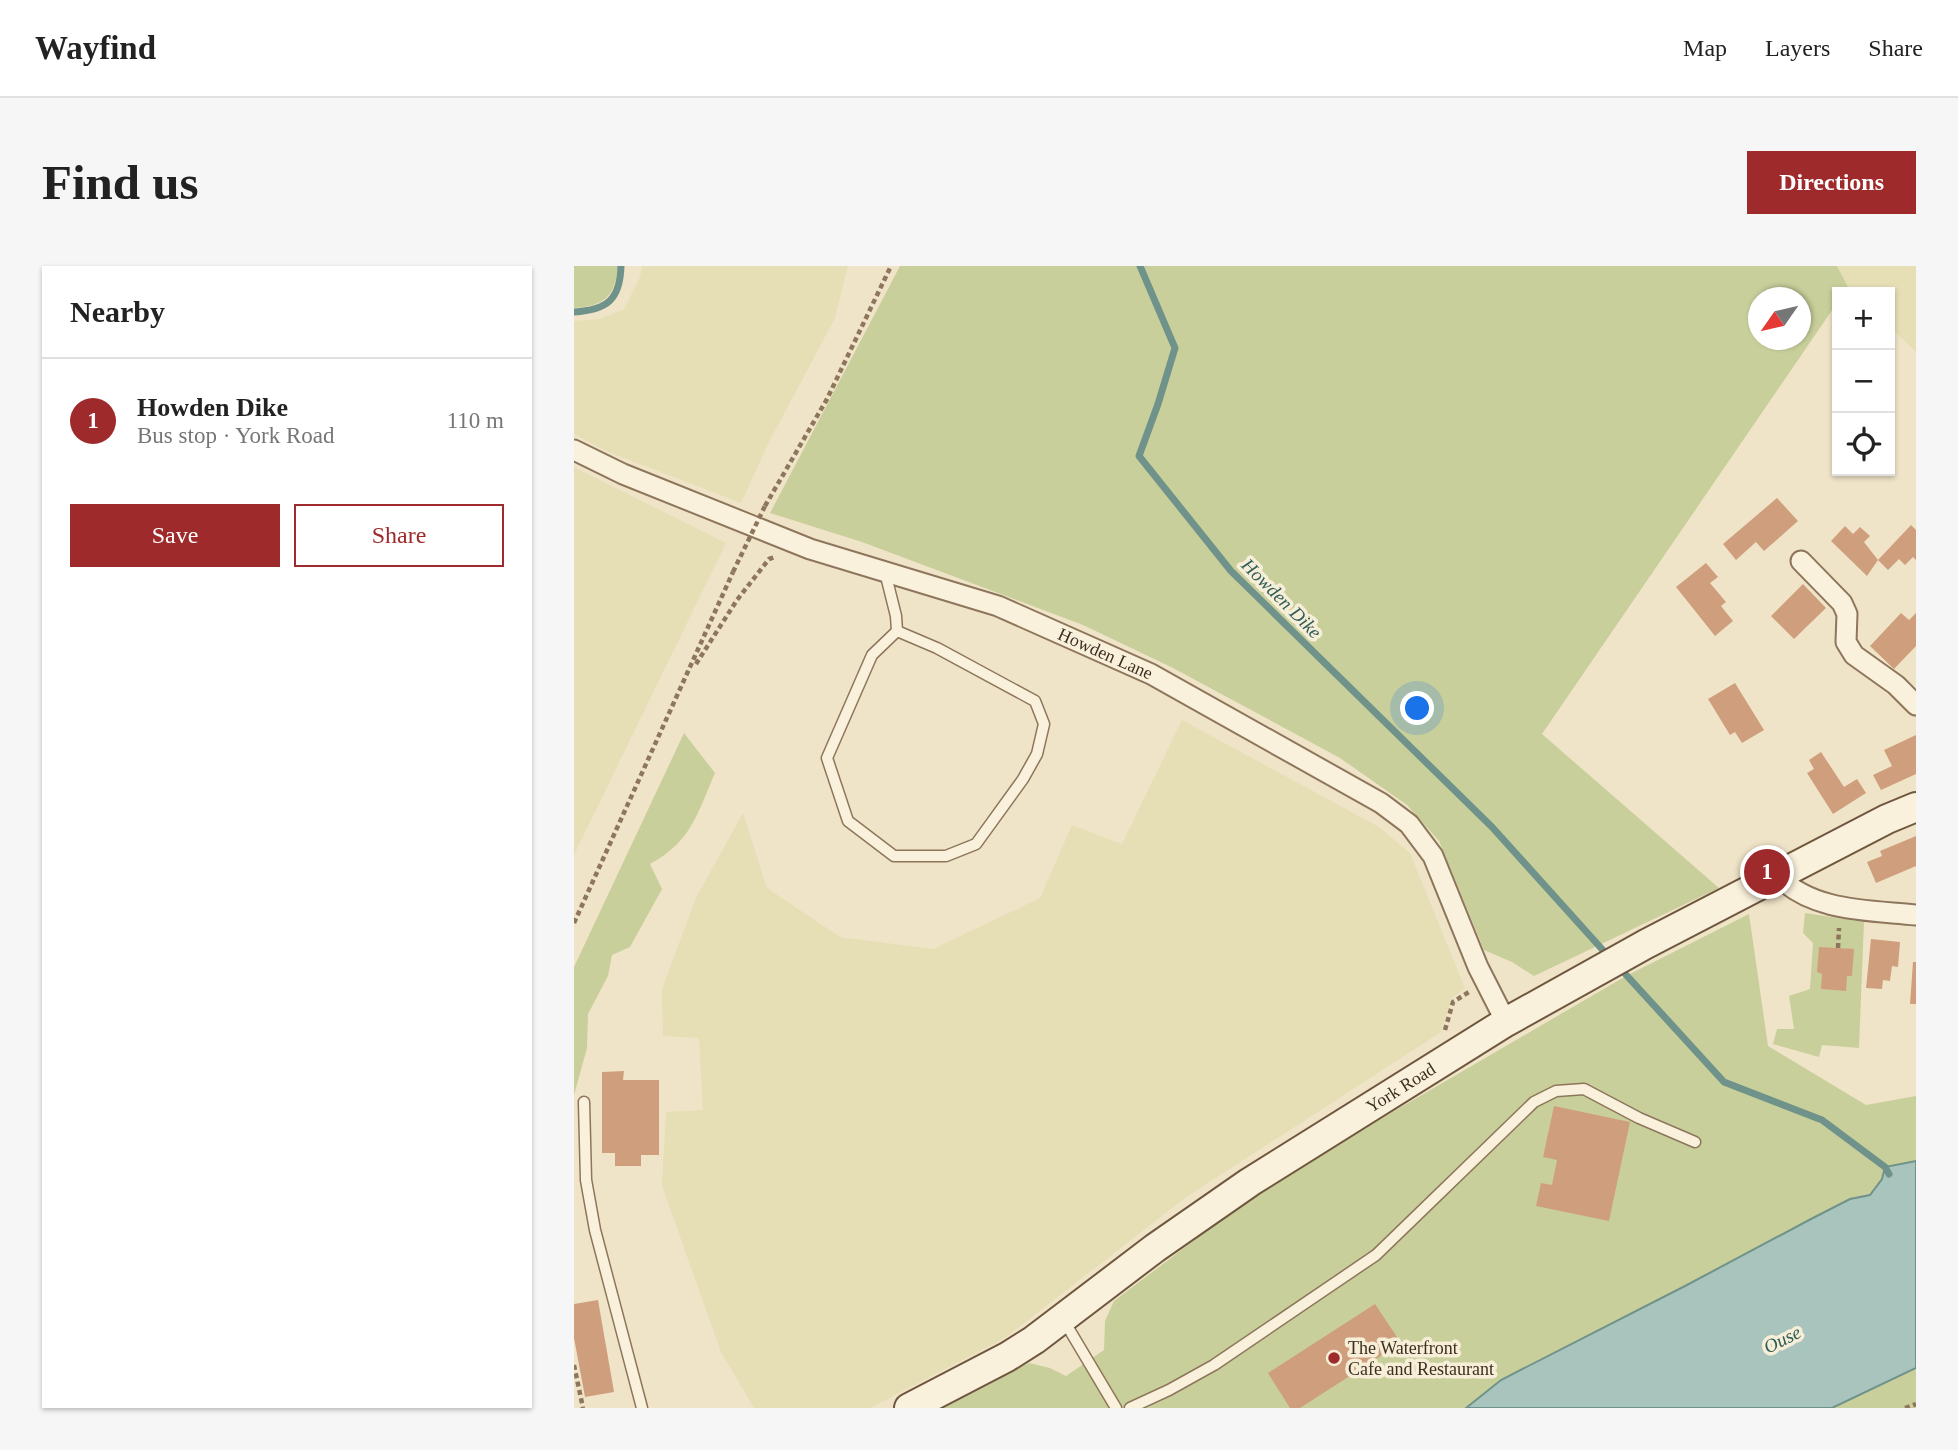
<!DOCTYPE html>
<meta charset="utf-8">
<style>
body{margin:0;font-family:"Times New Roman",serif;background:#f6f6f6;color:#222}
.controls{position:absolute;right:21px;top:21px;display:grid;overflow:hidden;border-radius:0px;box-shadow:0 2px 5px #0004}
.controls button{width:63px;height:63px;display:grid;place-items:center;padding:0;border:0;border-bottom:2px solid #e0e0e0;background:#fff;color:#222;font:35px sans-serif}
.compass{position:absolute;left:1174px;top:21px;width:63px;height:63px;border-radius:50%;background:#fff;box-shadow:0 2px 5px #0004;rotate:236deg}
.you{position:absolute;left:844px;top:443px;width:24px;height:24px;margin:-18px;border:5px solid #fff;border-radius:50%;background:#1a73e8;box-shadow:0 0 0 10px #1a73e833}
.badge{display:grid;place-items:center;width:46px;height:46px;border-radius:50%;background:#9e2a2b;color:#fff;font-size:23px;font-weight:700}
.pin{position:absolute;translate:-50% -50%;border:4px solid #fff;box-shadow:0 2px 7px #0006}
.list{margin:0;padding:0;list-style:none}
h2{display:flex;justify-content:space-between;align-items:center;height:91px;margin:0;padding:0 28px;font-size:30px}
h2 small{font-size:23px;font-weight:400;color:#767676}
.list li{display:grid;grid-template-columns:46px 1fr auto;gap:21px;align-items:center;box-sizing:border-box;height:126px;padding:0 28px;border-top:2px solid #e0e0e0}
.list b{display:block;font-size:26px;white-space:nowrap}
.list p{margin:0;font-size:23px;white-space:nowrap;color:#767676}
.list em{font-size:23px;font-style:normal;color:#767676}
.actions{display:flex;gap:14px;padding:21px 28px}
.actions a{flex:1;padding:16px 0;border:2px solid #9e2a2b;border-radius:0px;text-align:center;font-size:24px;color:#9e2a2b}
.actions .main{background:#9e2a2b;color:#fff}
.icon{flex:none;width:38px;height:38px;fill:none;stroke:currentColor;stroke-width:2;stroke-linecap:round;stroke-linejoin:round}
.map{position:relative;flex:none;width:1342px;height:1142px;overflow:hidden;border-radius:0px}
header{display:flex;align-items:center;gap:42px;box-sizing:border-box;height:98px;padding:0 35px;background:#fff;border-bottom:2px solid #e0e0e0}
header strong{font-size:33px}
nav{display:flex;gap:38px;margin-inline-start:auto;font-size:24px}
.intro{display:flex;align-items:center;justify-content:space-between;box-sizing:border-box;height:168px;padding:0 42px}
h1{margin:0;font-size:49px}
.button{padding:18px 32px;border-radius:0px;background:#9e2a2b;color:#fff;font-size:24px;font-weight:700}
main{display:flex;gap:42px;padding:0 42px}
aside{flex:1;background:#fff;border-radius:0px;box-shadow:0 2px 5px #0004}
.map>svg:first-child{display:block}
.farmland{fill:#e6deb5}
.green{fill:#c9cf9b;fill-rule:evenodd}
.water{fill:#a9c4bc;stroke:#6f938a;stroke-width:2}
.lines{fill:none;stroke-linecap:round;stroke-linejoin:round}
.stream{stroke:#6f938a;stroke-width:7}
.building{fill:#cf9f7d}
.lane-casing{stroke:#8d765c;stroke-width:13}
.street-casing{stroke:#8d765c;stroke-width:23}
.secondary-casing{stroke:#6f573f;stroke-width:32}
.path{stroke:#8d765c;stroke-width:4.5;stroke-dasharray:5 3.5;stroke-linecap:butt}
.lane{stroke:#faf1dc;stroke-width:10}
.street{stroke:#faf1dc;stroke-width:19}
.secondary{stroke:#faf1dc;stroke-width:28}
.path-bridge{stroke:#8d765c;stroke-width:4.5;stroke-dasharray:5 3.5;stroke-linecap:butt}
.poi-dot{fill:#9e2a2b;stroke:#f7eed8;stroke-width:2.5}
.labels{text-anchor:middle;stroke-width:7;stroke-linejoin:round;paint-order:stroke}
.street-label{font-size:18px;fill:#3d2e20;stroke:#f7eed8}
.poi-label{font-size:18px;fill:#3d2e20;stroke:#f7eed8;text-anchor:start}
.water-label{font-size:19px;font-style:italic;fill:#2f5d5a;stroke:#f7eed8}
</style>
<header>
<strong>Wayfind</strong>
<nav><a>Map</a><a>Layers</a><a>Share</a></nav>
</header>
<div class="intro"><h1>Find us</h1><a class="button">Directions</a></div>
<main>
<aside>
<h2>Nearby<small></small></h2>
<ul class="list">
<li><span class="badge">1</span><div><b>Howden Dike</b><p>Bus stop · York Road</p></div><em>110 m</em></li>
</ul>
<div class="actions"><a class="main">Save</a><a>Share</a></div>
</aside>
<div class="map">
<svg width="1342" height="1142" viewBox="0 0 1342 1142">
<rect width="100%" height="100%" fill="#f0e4c8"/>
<path class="farmland" d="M68,0H274L261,52L195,176L167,237L32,185L0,168V55L26,53L50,43L66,11Z
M1263,0H1342V86L1316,61V26H1280L1274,21Z
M0,201L152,277L0,589Z
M608,454L805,561L836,587L891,722L878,732L867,766L611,932L431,1072L296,1142H180L147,1086L88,920L92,846L129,844L125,772L89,770L88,723L122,632L169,547L193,622L266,671L359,683L466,632L498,559L548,578Z"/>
<path class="green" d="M0,0H44C41,31 30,40 0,42Z
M326,0H1263L1274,21L1270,26H1263V37L968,468L1145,622L960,710L938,696L910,684L865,575L833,539L766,492L599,402L509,359L288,276L196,247ZM1184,32H1226V74H1184Z
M110,467L141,507C123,548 118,575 76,598L88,623L56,681L38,689L34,710L14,748L13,782L0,829V701Z
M1231,647L1290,656L1285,782L1248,779L1245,791L1199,778L1203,763H1220L1215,730L1236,723L1239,677L1229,667Z
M1175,648L1194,780L1292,839L1342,830V895L1311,901L1308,913L1296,929L1276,933L1237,953L1111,1020L927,1114L892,1142H366L455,1097L476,1102L492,1110L530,1084L531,1055L540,1035L668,938L822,844L1052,710Z
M1342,1102V1142H1258Z"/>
<path class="water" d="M1342,895V1102L1258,1142H892L927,1114L1111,1020L1237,953L1276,933L1296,929L1308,913L1311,901Z"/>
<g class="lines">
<path class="stream" d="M566,0L601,82L584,138L565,190L657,305L918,561L1036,692
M0,46C33,44 46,34 47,0
M1044,700L1150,816L1248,854L1311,901L1315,908"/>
</g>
<path class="building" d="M1203,232L1224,255L1190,285L1182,276L1162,294L1149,278Z
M1337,259L1342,264V294L1339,291L1331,299L1325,293L1314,304L1304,294Z
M1271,260L1279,268L1286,261L1296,270L1290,276L1304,294L1293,310L1257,275Z
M1132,297L1144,311L1136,317L1152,336L1147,340L1159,355L1141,370L1102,321Z
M1229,318L1252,342L1220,373L1197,350Z
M1327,347L1335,354L1342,347V380L1320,403L1296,380Z
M1161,417L1190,464L1168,477L1161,466L1156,469L1134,433Z
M1342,469V508L1307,524L1299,509L1318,500L1310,484Z
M1247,486L1270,521L1283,513L1292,527L1259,548L1233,507L1240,503L1235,494Z
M1342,570V600L1302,617L1293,596L1308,590L1306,585Z
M1297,673L1326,676L1324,701L1318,700L1316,715L1309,714L1308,723L1292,722Z
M1245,681L1280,683L1278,710H1273L1272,725L1247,723L1248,708L1243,706Z
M1339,696H1342V738H1336Z
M50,805L49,814H85V889H67V900H41V887H28V806Z
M980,840L1056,856L1035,955L962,940L967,917L978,919L983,894L969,891Z
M24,1034L40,1126L11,1131L0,1072V1038Z
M801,1038L827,1077L726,1142H716L694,1107Z"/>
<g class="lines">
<defs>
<path id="lane" d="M311,306L322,350L323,365L298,389L253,492L274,555L320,590H372L402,578L449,513L463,488L470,458L461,435L363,382L323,365
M10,836L12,914L21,964L68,1142
M489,1053L542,1142
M556,1142L595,1124L640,1099L802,989L960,836L982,825L1010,823L1065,852L1121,876"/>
<g id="street">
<path id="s1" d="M0,184L49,208L236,283L424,340L577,408L807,537L835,558L859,590L904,701L932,756"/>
<path d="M1227,295L1268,337L1273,348L1272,376L1280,389L1322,419L1342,439"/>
<path d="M1204,610C1239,646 1295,644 1342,649"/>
</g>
<g id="secondary">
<path id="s2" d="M335,1142L433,1091L460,1074L581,982L676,916L932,756L1072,678L1313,553L1342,541"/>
</g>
</defs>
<use href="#lane" class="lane-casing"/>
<use href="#street" class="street-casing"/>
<use href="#secondary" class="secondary-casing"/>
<path class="path" d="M191,240L253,133L317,0
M122,398L163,334L195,293L201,291
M0,657L159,306
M1264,682L1265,662
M871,764L879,736L895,726
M0,1099L9,1142
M1331,1142L1342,1138"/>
<use href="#lane" class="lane"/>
<use href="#street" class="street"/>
<use href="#secondary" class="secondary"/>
<path class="path-bridge" d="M159,306L191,240"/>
</g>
<circle class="poi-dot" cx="760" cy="1092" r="7"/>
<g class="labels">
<g class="street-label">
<text dy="6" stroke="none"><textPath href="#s1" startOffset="570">Howden Lane</textPath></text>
<text dy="6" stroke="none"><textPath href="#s2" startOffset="588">York Road</textPath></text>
</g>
<g class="poi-label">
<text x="774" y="1088">The Waterfront<tspan x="774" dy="21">Cafe and Restaurant</tspan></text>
</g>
<g class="water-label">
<text transform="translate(708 332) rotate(45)" y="7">Howden Dike</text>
<text transform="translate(1208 1073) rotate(-27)" y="7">Ouse</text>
</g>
</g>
</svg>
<div class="controls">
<button>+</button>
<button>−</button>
<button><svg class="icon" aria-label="locate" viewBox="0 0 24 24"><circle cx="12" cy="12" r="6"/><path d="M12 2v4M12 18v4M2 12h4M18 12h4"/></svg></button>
</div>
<svg class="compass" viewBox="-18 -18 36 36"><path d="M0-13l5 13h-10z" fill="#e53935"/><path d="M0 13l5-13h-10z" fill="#767676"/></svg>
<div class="you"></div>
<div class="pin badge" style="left:1193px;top:606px">1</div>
</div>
</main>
